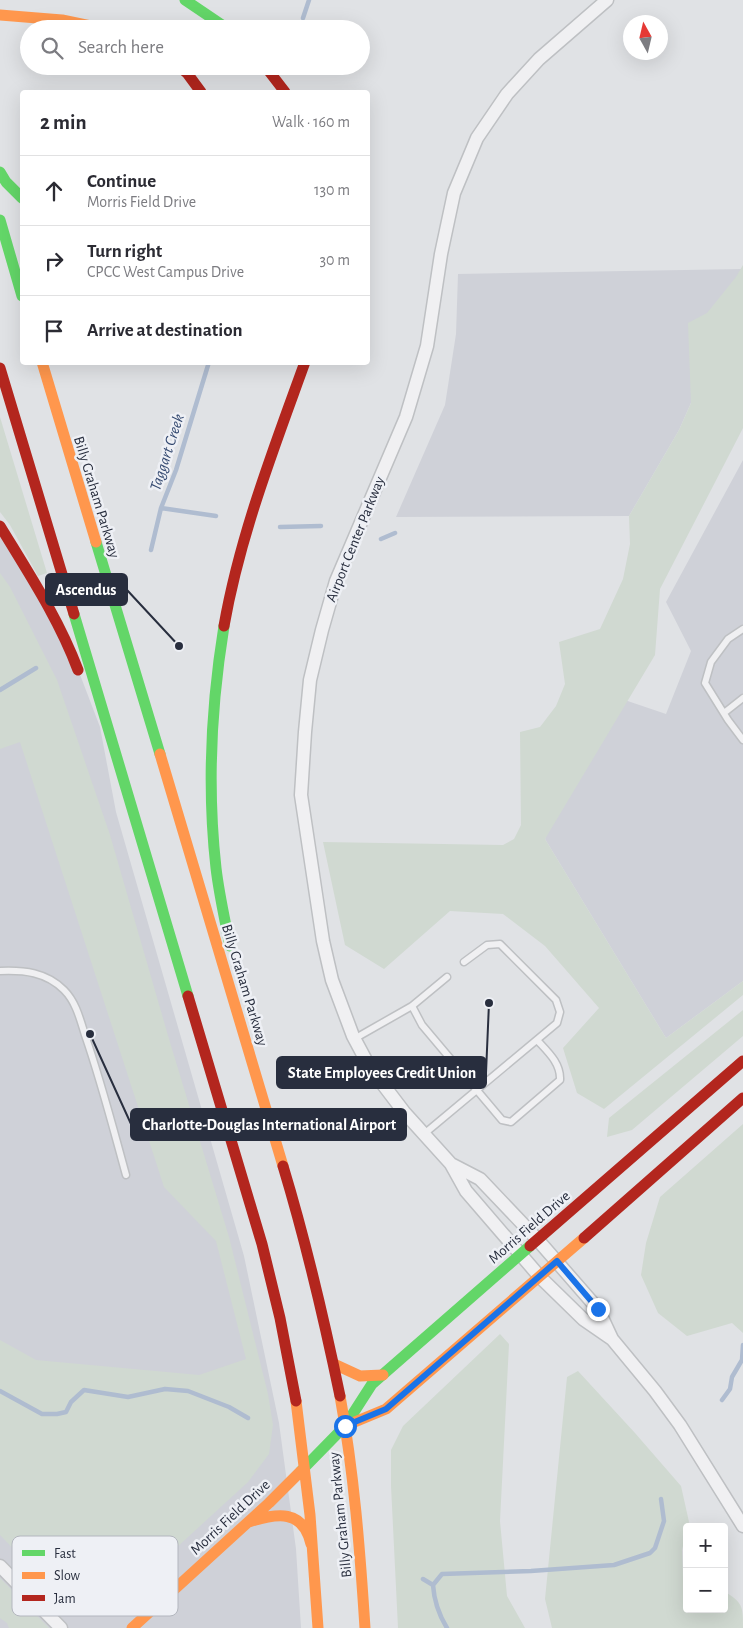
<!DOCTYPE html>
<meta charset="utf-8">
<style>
body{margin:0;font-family:"Alegreya Sans",sans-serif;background:#f2f2f3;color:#2b2b33}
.controls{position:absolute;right:15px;bottom:15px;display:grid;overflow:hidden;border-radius:5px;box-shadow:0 5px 20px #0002}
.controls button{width:45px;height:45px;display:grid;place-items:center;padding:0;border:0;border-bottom:1px solid #e1e1e2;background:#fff;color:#2b2b33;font:25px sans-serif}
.compass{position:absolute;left:623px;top:15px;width:45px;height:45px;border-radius:50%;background:#fff;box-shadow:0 5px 20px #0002;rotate:352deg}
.stop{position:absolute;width:15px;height:15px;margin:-11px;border:4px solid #1a73e8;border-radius:50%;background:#fff}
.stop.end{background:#1a73e8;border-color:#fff;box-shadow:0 1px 5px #0008}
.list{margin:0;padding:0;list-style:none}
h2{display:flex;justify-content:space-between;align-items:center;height:65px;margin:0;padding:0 20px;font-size:21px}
h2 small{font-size:16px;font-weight:400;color:#7c7c81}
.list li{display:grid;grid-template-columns:32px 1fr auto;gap:15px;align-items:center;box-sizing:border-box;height:70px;padding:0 20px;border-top:1px solid #e1e1e2}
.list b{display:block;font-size:19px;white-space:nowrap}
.list p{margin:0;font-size:16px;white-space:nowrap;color:#7c7c81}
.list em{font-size:16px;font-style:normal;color:#7c7c81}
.icon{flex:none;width:28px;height:28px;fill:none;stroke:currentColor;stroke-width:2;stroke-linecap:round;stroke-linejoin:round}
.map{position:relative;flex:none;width:743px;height:1628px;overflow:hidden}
.search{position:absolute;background:#fff;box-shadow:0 5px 20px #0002;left:20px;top:20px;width:350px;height:55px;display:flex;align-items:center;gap:12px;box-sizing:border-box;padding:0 18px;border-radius:28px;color:#7c7c81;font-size:19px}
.panel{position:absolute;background:#fff;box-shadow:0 5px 20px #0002;left:20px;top:90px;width:350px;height:275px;border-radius:5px}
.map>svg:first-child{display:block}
.built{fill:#cfd1d8}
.green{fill:#d0d9d1}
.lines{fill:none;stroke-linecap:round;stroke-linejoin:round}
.stream{stroke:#afbcd0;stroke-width:4.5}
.lane-casing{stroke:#bec0c3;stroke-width:9}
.street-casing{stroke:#bec0c3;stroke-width:15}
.lane{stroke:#f0f0f2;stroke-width:6}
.street{stroke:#f0f0f2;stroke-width:12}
.fast{stroke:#63d668;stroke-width:11}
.slow{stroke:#ff974d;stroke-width:11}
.jam{stroke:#b3261e;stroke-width:11}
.route{stroke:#1a73e8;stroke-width:6}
.labels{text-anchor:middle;stroke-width:5;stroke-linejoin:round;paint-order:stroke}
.street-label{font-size:15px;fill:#282e3e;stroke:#eef0f5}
.water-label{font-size:16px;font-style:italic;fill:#344970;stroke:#eef0f5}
.key{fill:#eef0f5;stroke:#b3b6be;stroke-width:1}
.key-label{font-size:14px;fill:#282e3e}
.leader{fill:none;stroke:#282e3e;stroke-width:2}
.callout-dot{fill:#282e3e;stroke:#eef0f5;stroke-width:2}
.callout{fill:#282e3e;stroke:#282e3e;stroke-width:2}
.callout-label{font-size:16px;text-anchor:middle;font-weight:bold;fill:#fff}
</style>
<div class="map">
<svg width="743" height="1628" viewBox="0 0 743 1628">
<rect width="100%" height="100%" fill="#e0e2e5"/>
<path class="built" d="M743,269V285L679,430L629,516L396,517L445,405L456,334L458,274Z
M743,460V981L666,1038L545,839L604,693L666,714L691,651L666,602Z
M0,526L71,651L100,727L116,812L244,1256L279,1423L296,1549L301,1628H0Z"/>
<path class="green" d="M743,265V428L660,589L655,655L545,839L666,1038L743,981V995L604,1109L577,1093L563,1048L599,1008L545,946L503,914L450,911L384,969L345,945L323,842L503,845L514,839L521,825L520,732L540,727L556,706L565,684L559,642L600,629L623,579L630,544L629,516L679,430L691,403L688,323L707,313L736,277Z
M0,417L47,573L38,576L10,525L0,512Z
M0,573L10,587L57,680L110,835L169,1039L229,1237L268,1394L273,1425L269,1454L248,1482L114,1605L87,1578L31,1567L0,1535V1340L36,1360L199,1375L246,1359L216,1241L164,1187L20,742L0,749Z
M743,1010V1036L632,1130L607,1137L609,1118Z
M743,1124V1333L732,1323L687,1336L658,1313L641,1275L646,1243L660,1197Z
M500,1334L509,1344L500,1521L507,1596L525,1628H398L391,1486V1450L403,1426Z
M578,1371L635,1433L681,1486L689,1522L682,1550L683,1578L687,1582V1609H724V1591C743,1603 743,1606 743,1628H552L545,1599L567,1377Z
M0,1578L49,1628H9L7,1623L0,1618Z"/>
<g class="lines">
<path class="stream" d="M303,18L309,0
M161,508L216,516
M280,527L321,526
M381,539L395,533
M151,550L161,508L176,470L209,362
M0,690L36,668
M0,1391L42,1414H57L66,1412L71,1402L84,1390L128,1397L165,1389L188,1391L229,1407L248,1418
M722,1400L730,1389L732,1377L742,1360L743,1345
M423,1579L433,1585C434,1600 439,1615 447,1628
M433,1585L442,1574L531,1571L614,1565L650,1553L655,1548L664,1521L661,1499"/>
<defs>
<path id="lane" d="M743,629L728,639L711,662L705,683L728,720L743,740
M724,713L743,698
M0,971C24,970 46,972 64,990C76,1002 80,1019 85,1035C101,1081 113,1128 126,1175
M412,1006L422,1025L502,1120L511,1122L560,1080C561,1063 547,1051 537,1040
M354,1039L412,1006L447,977
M424,1134L557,1023L560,1012L556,1000L500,944L487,945L464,962"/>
<path id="street" d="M607,0L539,59L507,94L477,138L454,193L441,254L427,346L406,417L336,581L322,630L310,680L305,732L301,795L323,941L332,980L353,1036L369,1066L404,1112L451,1164L466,1191L540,1277L583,1319L612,1339
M451,1164L480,1179L537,1239L598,1309L612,1339L655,1391L680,1425L743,1526
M0,1566L61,1628"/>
</defs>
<use href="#lane" class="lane-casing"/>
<use href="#street" class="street-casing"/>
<use href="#lane" class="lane"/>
<use href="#street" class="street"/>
<path class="fast" d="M185,0L228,29
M0,172L6,182L22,198
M0,220L22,296
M96,542L160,754
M74,614L188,996
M224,626C211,706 207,787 216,868C219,894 225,920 230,946
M301,1471L345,1426L372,1384L530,1246"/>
<path class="slow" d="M0,15L62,20L105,29
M42,362L96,542
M160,754L283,1166
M334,1364L360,1376L383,1375
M340,1396C354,1473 360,1550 365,1628
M296,1401L310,1515L318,1628
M345,1426L386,1409L584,1238
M249,1522C277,1513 303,1509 311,1544
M132,1628L269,1503L301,1471"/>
<path class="jam" d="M179,66L187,73L201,92
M265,66L285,92
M0,368L74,614
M0,526C28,572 59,619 78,670
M224,626C240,535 274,448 305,362
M188,996L262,1244L280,1318L296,1401
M283,1166C306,1242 324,1319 340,1396
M584,1238L743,1098
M530,1246L743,1061"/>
</g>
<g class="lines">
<path class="route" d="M345,1426L386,1409L557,1261L598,1309"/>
</g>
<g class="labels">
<g class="street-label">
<text transform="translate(97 497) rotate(73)" y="5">Billy Graham Parkway</text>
<text transform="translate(355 539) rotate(-68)" y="5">Airport Center Parkway</text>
<text transform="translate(245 985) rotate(73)" y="5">Billy Graham Parkway</text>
<text transform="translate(529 1227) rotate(-41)" y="5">Morris Field Drive</text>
<text transform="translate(340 1515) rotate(-96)" y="5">Billy Graham Parkway</text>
<text transform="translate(230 1517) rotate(-43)" y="5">Morris Field Drive</text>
</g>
<g class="water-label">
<text transform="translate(166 452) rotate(-72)" y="6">Taggart Creek</text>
</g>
</g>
<rect x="12" y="1536" width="166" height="80" rx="8" class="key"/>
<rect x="22" y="1550" width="23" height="6" fill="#63d668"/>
<rect x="22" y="1572" width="23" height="7" fill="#ff974d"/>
<rect x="22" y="1595" width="23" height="6" fill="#b3261e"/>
<g class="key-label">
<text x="54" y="1558">Fast</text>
<text x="54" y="1580">Slow</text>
<text x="54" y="1603">Jam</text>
</g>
<path class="leader" d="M179 646L127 590M489 1003L486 1073M90 1034L131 1124"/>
<g class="callout-dot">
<circle cx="179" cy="646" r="5"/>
<circle cx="489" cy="1003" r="5"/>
<circle cx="90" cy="1034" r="5"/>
</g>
<g class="callout">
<rect x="46" y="574" width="81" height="31" rx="5"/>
<rect x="277" y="1057" width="209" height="31" rx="5"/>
<rect x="131" y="1109" width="275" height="31" rx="5"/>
</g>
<g class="callout-label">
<text x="86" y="595">Ascendus</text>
<text x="382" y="1078">State Employees Credit Union</text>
<text x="269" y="1130">Charlotte-Douglas International Airport</text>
</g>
</svg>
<div class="controls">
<button>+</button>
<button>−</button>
</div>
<svg class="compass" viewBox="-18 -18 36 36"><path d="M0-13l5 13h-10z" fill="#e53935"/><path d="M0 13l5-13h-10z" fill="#7c7c81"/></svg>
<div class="stop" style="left:345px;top:1426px"></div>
<div class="stop end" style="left:598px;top:1309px"></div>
<div class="search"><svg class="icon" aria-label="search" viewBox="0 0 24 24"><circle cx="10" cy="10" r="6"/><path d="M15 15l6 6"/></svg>Search here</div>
<section class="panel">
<h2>2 min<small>Walk · 160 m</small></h2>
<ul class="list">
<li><svg class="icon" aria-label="ahead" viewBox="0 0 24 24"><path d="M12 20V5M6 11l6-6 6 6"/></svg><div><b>Continue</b><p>Morris Field Drive</p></div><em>130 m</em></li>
<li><svg class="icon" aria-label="right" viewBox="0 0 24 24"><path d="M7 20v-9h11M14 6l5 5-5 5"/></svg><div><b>Turn right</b><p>CPCC West Campus Drive</p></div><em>30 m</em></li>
<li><svg class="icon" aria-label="arrive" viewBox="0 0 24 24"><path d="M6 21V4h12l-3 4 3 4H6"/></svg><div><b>Arrive at destination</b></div></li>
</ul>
</section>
</div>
